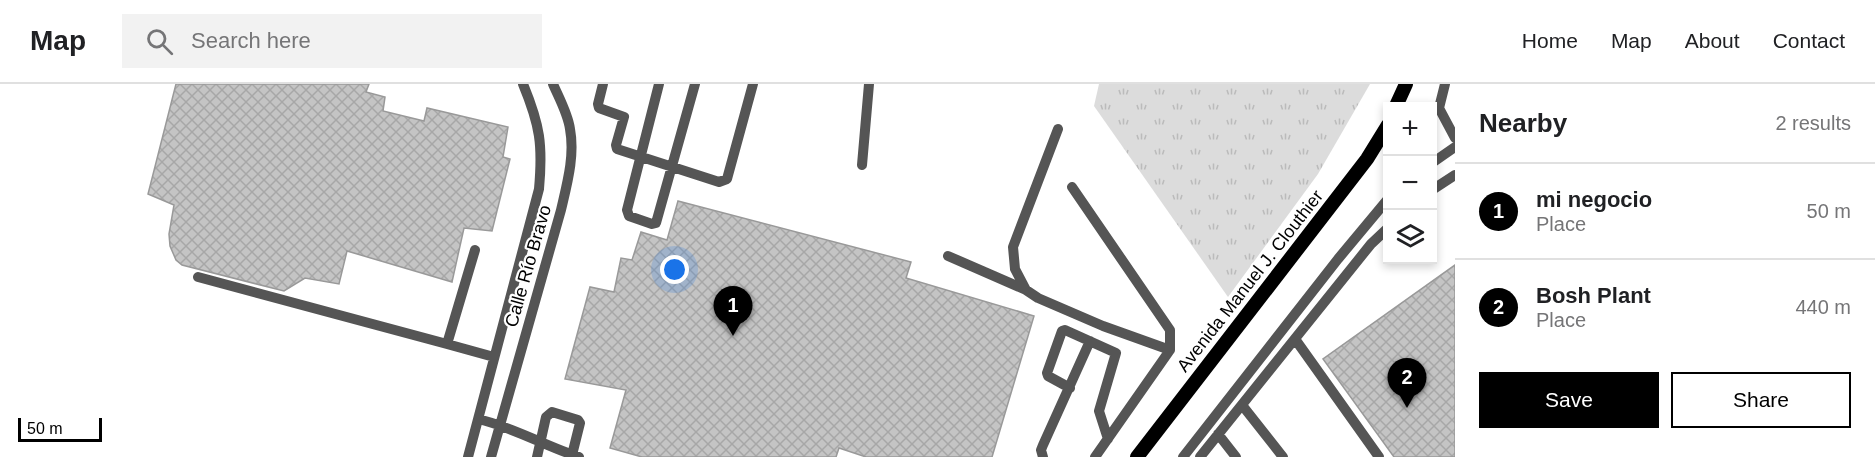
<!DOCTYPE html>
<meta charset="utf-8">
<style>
body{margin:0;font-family:Helvetica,sans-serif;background:#f2f2f2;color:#202124}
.controls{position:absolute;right:18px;top:18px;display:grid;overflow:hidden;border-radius:0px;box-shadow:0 3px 9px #0003}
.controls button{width:54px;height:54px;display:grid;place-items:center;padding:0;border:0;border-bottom:2px solid #e0e0e0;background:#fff;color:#202124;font:30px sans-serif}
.scale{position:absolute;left:18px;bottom:15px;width:84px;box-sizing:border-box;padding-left:6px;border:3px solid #000;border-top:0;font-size:16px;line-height:21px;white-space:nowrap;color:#000;-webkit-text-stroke:4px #fff;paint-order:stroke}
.you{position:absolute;left:675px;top:186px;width:21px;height:21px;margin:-15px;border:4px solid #fff;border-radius:50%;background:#1a73e8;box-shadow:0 0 0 9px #1a73e833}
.badge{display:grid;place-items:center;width:39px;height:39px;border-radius:50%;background:#000;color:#fff;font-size:20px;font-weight:700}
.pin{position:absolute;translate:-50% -50px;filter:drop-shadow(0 2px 3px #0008)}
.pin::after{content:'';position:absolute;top:32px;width:21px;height:18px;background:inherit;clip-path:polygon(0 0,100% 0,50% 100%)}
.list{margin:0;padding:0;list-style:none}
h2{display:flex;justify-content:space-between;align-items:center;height:78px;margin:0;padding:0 24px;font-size:26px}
h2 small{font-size:20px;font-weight:400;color:#757577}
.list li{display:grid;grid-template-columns:39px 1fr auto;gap:18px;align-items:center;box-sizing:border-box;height:96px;padding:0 24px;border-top:2px solid #e0e0e0}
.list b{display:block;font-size:22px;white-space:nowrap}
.list p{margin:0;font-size:20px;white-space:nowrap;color:#757577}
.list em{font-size:20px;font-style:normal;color:#757577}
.actions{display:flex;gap:12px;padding:18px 24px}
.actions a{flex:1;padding:14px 0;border:2px solid #000;border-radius:0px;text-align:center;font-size:21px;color:#000}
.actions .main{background:#000;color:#fff}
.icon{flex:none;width:33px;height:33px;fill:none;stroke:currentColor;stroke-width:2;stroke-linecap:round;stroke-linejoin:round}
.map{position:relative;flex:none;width:1455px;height:373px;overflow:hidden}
header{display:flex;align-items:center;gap:36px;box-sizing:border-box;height:84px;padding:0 30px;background:#fff;border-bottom:2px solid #e0e0e0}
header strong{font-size:28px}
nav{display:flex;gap:33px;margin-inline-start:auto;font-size:21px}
.search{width:420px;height:54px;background:#f2f2f2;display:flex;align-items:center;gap:15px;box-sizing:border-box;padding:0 21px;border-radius:0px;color:#757577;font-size:22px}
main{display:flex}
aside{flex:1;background:#fff}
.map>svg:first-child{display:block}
.grass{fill:url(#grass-tufts)}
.building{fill:url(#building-cross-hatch);stroke:#999;stroke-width:1.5}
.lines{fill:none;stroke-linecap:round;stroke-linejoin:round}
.minor{stroke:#555;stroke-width:10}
.major{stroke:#000;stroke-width:14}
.labels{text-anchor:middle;stroke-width:4.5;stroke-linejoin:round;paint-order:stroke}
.street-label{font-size:18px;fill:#000;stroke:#fff}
</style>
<header>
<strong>Map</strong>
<div class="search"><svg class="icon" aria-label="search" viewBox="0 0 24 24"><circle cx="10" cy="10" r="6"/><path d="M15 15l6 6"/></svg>Search here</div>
<nav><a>Home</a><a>Map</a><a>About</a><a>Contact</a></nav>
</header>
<main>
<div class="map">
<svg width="1455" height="373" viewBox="0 0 1455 373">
<defs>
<pattern id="grass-tufts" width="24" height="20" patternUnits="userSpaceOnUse" patternTransform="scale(1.5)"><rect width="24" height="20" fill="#dcdcdc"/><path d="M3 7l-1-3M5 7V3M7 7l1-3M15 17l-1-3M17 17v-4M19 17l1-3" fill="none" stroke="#bbb"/></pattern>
<pattern id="building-cross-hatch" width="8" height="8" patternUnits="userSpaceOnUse" patternTransform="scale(1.5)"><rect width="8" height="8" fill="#c4c4c4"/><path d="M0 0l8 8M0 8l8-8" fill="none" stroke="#a7a7a7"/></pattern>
</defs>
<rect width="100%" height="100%" fill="#fff"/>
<path class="grass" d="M1099,0H1370L1318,90L1228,213L1094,22Z"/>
<path class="building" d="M176,0H369L366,8L385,13L383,27L424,37L427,24L508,43L503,73L510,75L492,147L464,144L452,198L347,167L339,200L305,194L284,207L182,181L176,176L170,162L169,150L174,121L148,110Z
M678,117L911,178L906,194L1034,232L992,373H866L839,364L836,373H642L610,364L626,306L565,295L590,203L614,208L621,174L632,176L641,148L667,156Z
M1455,181V373H1394L1323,275Z"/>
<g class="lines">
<path class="minor" d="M603,0L598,20L599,24L624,33L616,61L617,65L719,98L727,95L753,0
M659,0L627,126L629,132L652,140L656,139L695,0
M1445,0L1439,24L1455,54
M1432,79L1455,63
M862,81L869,0
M1072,103L1170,246V266L1095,373
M1432,106L1455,91
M475,166L447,260L494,273
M948,172L1026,206L1038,214L1103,242L1170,266
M198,193L447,260
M1026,206L1015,185L1013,163L1058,45
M1295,255L1379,373
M1070,304L1048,292L1047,289L1062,247L1065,246L1116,269L1099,327L1108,355
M1242,321L1283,373
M478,335C513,343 545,362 579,373
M1218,350L1236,373
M468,373L539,105C543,61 540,41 523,0
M491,373L561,126C567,100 575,72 570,45C568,30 559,14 553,0
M537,373L546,333L552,328L578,336L580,339L572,371
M1043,373L1041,366L1043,361L1090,257
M1183,373L1338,175L1388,115
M1200,373L1371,160L1388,144"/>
<path class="major" d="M1396,22L1406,0
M1137,373L1367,75L1388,41"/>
</g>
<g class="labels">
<g class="street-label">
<text transform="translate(528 182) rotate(-74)" y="6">Calle Río Bravo</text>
<text transform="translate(1250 197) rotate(-52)" y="6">Avenida Manuel J. Clouthier</text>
</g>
</g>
</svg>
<div class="controls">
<button>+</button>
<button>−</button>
<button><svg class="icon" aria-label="layers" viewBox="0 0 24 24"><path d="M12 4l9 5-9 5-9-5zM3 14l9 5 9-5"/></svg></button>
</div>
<div class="scale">50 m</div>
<div class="you"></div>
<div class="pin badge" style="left:733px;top:252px">1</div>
<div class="pin badge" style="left:1407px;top:324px">2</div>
</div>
<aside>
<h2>Nearby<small>2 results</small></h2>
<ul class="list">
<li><span class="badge">1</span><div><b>mi negocio</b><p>Place</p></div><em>50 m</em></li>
<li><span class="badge">2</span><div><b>Bosh Plant</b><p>Place</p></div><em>440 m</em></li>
</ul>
<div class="actions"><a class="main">Save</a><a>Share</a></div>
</aside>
</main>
